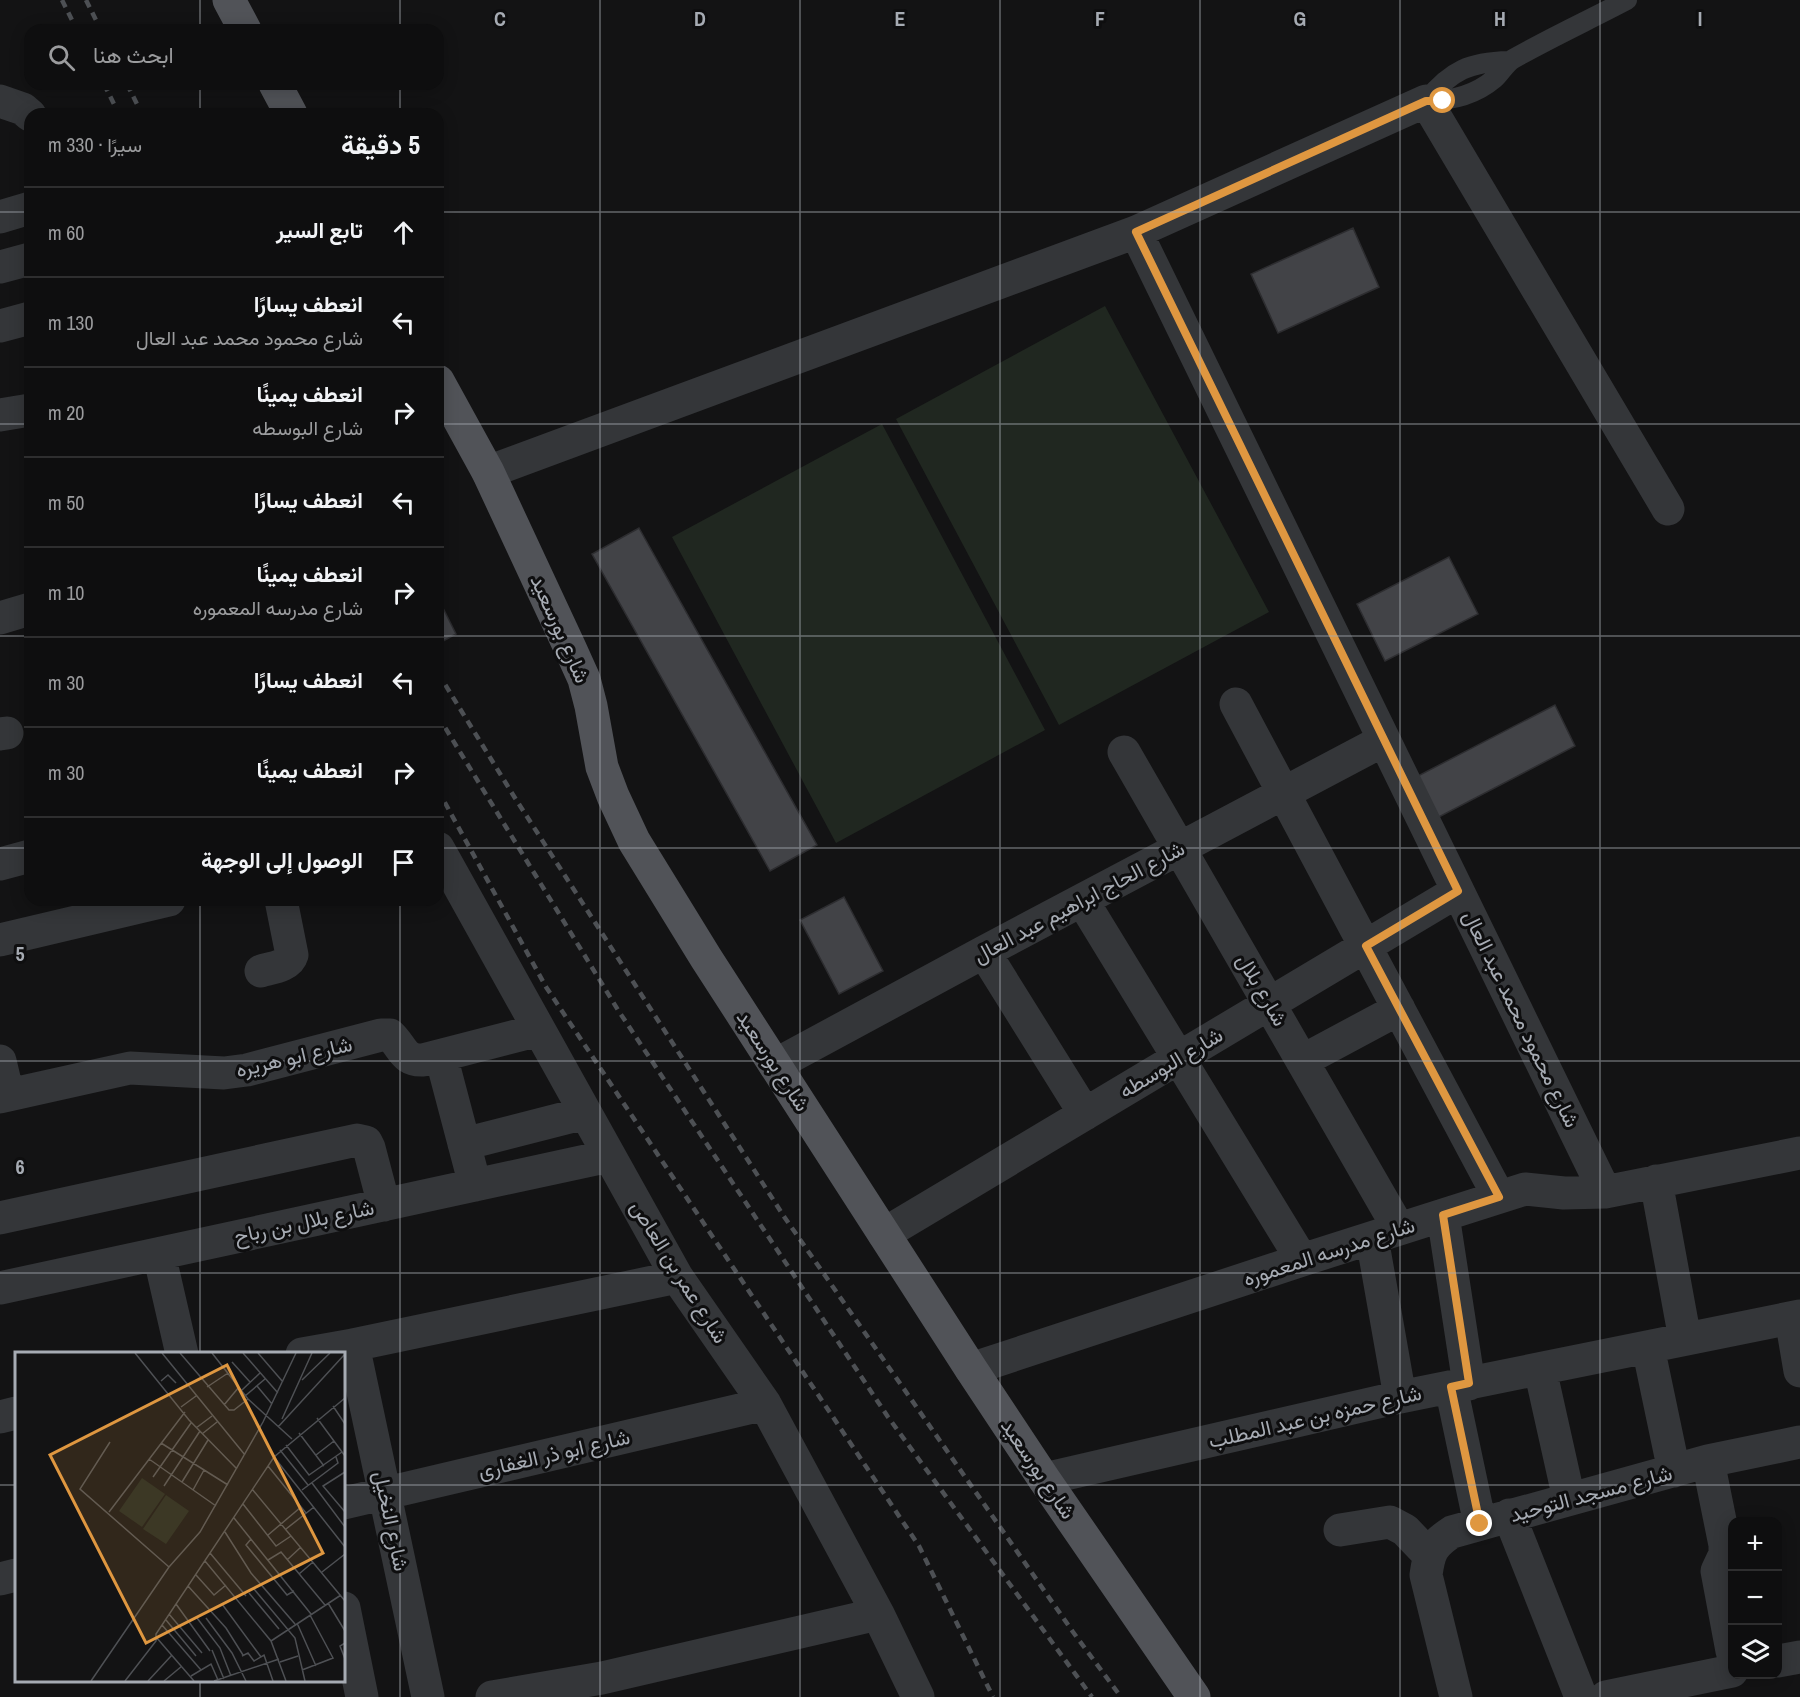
<!DOCTYPE html>
<html lang="ar">
<meta charset="utf-8">
<style>
body{margin:0;font-family:"Archivo Narrow",Vazirmatn,sans-serif;background:#171718;color:#f1f3f6;direction:rtl}
.controls{position:absolute;right:18px;bottom:18px;display:grid;overflow:hidden;border-radius:12px;box-shadow:0 3px 15px #0003}
.controls button{width:54px;height:54px;display:grid;place-items:center;padding:0;border:0;border-bottom:2px solid #2e2e2f;background:#0e0e0f;color:#f1f3f6;font:30px sans-serif}
.stop{position:absolute;width:18px;height:18px;margin:-14px;border:4px solid #df9740;border-radius:50%;background:#fff}
.stop.end{background:#df9740;border-color:#fff;box-shadow:0 2px 6px #0008}
.list{margin:0;padding:0;list-style:none}
h2{display:flex;justify-content:space-between;align-items:center;height:78px;margin:0;padding:0 24px;font-size:26px}
h2 small{font-size:20px;font-weight:400;color:#9b9c9e}
.list li{display:grid;grid-template-columns:39px 1fr auto;gap:18px;align-items:center;box-sizing:border-box;height:90px;padding:0 24px;border-top:2px solid #2e2e2f}
.list b{display:block;font-size:22px;white-space:nowrap}
.list p{margin:0;font-size:20px;white-space:nowrap;color:#9b9c9e}
.list em{font-size:20px;font-style:normal;color:#9b9c9e}
.icon{flex:none;width:33px;height:33px;fill:none;stroke:currentColor;stroke-width:2;stroke-linecap:round;stroke-linejoin:round}
.map{position:relative;flex:none;width:1800px;height:1697px;overflow:hidden;direction:ltr}
.search{position:absolute;background:#0e0e0f;box-shadow:0 3px 15px #0003;left:24px;top:24px;width:420px;height:66px;display:flex;align-items:center;gap:15px;box-sizing:border-box;padding:0 21px;border-radius:18px;color:#9b9c9e;font-size:22px}
.panel{position:absolute;background:#0e0e0f;box-shadow:0 3px 15px #0003;left:24px;top:108px;width:420px;height:798px;border-radius:18px;direction:rtl}
.map>svg:first-child{display:block}
.green{fill:#202720}
.building{fill:#424347;stroke:#2d2d30;stroke-width:1.5}
.lines{fill:none;stroke-linecap:round;stroke-linejoin:round}
.service{stroke:#343639;stroke-width:20}
.minor{stroke:#343639;stroke-width:33}
.primary{stroke:#515358;stroke-width:33}
.rail{stroke:#4d5054;stroke-width:4.5;stroke-dasharray:8 6;stroke-linecap:butt}
.route{stroke:#df9740;stroke-width:8}
.grid{fill:none;stroke:#a6abb3;stroke-width:1.5;stroke-opacity:0.55}
.labels{text-anchor:middle;stroke-width:6;stroke-linejoin:round;paint-order:stroke}
.street-label{font-size:21px;fill:#a6abb3;stroke:#0e0e0f}
.inset-road{fill:none;stroke:#4e5054;stroke-width:1.5}
.view{fill:#df9740;fill-opacity:0.15;stroke:#df9740;stroke-width:3}
.inset-edge{fill:none;stroke:#a6abb3;stroke-width:3}
.grid-label{font-size:20px;text-anchor:middle;font-weight:bold;fill:#a6abb3;stroke:#0e0e0f;stroke-width:6;stroke-linejoin:round;paint-order:stroke}
</style>
<div class="map">
<svg width="1800" height="1697" viewBox="0 0 1800 1697">
<rect width="100%" height="100%" fill="#131314"/>
<path class="green" d="M1105,306L1269,612L1059,725L896,419Z
M882,424L1045,730L836,843L672,537Z"/>
<path class="building" d="M1353,228L1379,287L1278,333L1251,274Z
M639,528L817,845L770,871L592,554Z
M1449,557L1478,614L1385,661L1357,604Z
M438,598L456,634L438,644Z
M1555,705L1575,746L1435,819L1414,778Z
M844,897L883,971L839,994L800,920Z"/>
<g class="lines">
<path class="service" d="M1426,101C1451,101 1474,96 1494,79C1501,73 1505,64 1513,59C1550,38 1589,20 1627,0
M1426,101C1451,70 1470,62 1509,61"/>
<path class="minor" d="M0,101L23,109L30,115
M0,217L30,208
M1136,232L1605,1192
M0,267L30,259
M0,326L30,318
M0,415L30,410
M488,472L1136,232L1426,101L1668,509
M0,618L30,609
M1236,704L1499,1197
M0,734L7,733
M1124,752L1399,1229
M438,848L677,1277L765,1404L878,1614L918,1697
M0,864L30,856
M1082,900L1302,1260
M0,940L169,900
M984,952L1085,1114
M261,971C271,968 289,966 292,955L281,900
M441,1056L475,1185
M0,1061L8,1095
M1302,1061L1399,1009
M775,1065L984,952L1384,740
M0,1097L130,1068L224,1073L247,1070L381,1035H390C403,1047 403,1061 423,1060L539,1030
M464,1144L585,1113
M1656,1181L1685,1339
M1443,1215L1469,1384
M0,1218L357,1140L366,1142L369,1148L384,1205
M884,1234L1458,891
M1372,1238L1400,1397
M159,1254L182,1354
M0,1288L609,1156
M1791,1318L1800,1371
M353,1345L428,1697
M1648,1347L1674,1471
M302,1354L353,1345L677,1277
M971,1369L1302,1260L1525,1189L1564,1193L1605,1192L1800,1153
M1540,1369L1569,1499
M1451,1387L1480,1524
M0,1417L16,1413
M1708,1461L1725,1545V1554L1717,1571L1732,1651
M1044,1479L1400,1397L1800,1316
M344,1503L765,1404
M1509,1515L1581,1697
M1340,1530L1390,1522L1405,1530L1429,1555
M0,1579L16,1575
M344,1608L362,1697
M1778,1661L1800,1657
M492,1697L602,1678L878,1614
M1456,1697L1426,1575C1429,1552 1432,1545 1452,1532L1708,1461L1800,1442
M1606,1697L1732,1671"/>
<path class="primary" d="M229,0L245,30
M275,84L291,114
M438,381L488,472L570,648L584,679L591,706L602,767L613,796L634,841L706,958L971,1369L1044,1479L1194,1697"/>
<path class="rail" d="M62,0L77,30
M86,0L101,30
M104,84L119,114
M127,84L142,114
M438,673L515,798L785,1218L1073,1632L1121,1697
M438,716L618,1010L888,1417L1092,1697
M438,790L546,987L919,1546L993,1697"/>
</g>
<g class="lines">
<path class="route" d="M1443,101H1426L1136,232L1458,891L1366,946L1499,1197L1443,1215L1469,1383L1451,1387L1480,1524"/>
</g>
<path class="grid" d="M200,0V30M400,0V30M600,0V1697M800,0V1697M1000,0V1697M1200,0V1697M1400,0V1697M1600,0V1697M200,84V114M400,84V114M0,212H30M438,212H1800M0,424H30M438,424H1800M0,636H30M438,636H1800M0,848H30M438,848H1800M200,900V1354M400,900V1697M0,1061H1800M0,1273H1800M0,1485H16M344,1485H1800M200,1680V1697"/>
<g class="labels">
<g class="street-label">
<text transform="translate(560 629) rotate(66)" y="7">شارع بورسعيد</text>
<text transform="translate(1079 902) rotate(-28)" y="7">شارع الحاج ابراهيم عبد العال</text>
<text transform="translate(1262 990) rotate(60)" y="7">شارع بلال</text>
<text transform="translate(1521 1019) rotate(64)" y="7">شارع محمود محمد عبد العال</text>
<text transform="translate(294 1057) rotate(-13)" y="7">شارع ابو هريره</text>
<text transform="translate(773 1061) rotate(57)" y="7">شارع بورسعيد</text>
<text transform="translate(1171 1063) rotate(-31)" y="7">شارع البوسطه</text>
<text transform="translate(304 1222) rotate(-12)" y="7">شارع بلال بن رباح</text>
<text transform="translate(1329 1252) rotate(-18)" y="7">شارع مدرسه المعموره</text>
<text transform="translate(679 1272) rotate(58)" y="7">شارع عمر بن العاص</text>
<text transform="translate(1315 1417) rotate(-13)" y="7">شارع حمزه بن عبد المطلب</text>
<text transform="translate(554 1454) rotate(-13)" y="7">شارع ابو ذر الغفارى</text>
<text transform="translate(1038 1469) rotate(56)" y="7">شارع بورسعيد</text>
<text transform="translate(1591 1494) rotate(-15)" y="7">شارع مسجد التوحيد</text>
<text transform="translate(391 1521) rotate(78)" y="7">شارع النخيل</text>
</g>
</g>
<g transform="translate(15 1352)">
<rect width="330" height="330" fill="#131314"/>
<path d="M127,126L150,142L127,175L104,159ZM151,143L174,159L151,192L128,177Z" fill="#202720"/>
<path class="inset-road" d="M120,1L174,68L222,117M147,1L230,103M165,1L214,58H219L233,47M197,1L233,47L277,87M228,1L263,41M243,1L268,30M217,10L235,30M287,28L315,1M146,29L153,23L161,31M242,34L257,52M192,35L213,21M227,38L245,21M230,44L250,27M209,53L224,35M318,54L330,72M166,55L181,44M302,66L330,104M267,67L297,1M263,75L330,2M181,76L197,64M284,81L309,114M187,82L202,70M95,90L65,137L154,215M146,91L213,133M271,93L294,123L327,100M265,98L293,133M301,103L319,89M259,105L330,195M134,107L201,154M253,114L291,161M330,120L308,134L330,160M138,125L176,71M167,130L193,88M297,131L330,175M149,134L185,79M237,137L330,249M178,138L189,118M287,138L323,111L321,105M228,152L261,194L276,184M94,160L170,60M219,166L296,262M271,177L299,155M210,180L236,221L280,272M253,183L286,155M236,187L231,193L272,243L279,239M195,201L231,244M253,208L266,200L310,253M272,208L286,195M190,209L256,289L271,329M307,220L330,202M284,222L298,210M181,223L199,243L211,233M173,234L211,276L228,303M239,237L280,286L290,329M234,241L264,277M313,251L330,279M161,252L195,299M207,252L246,305M154,262L187,301M182,266L205,296L216,324M191,266L217,301L231,329M151,268L181,304M282,271L301,314M147,273L186,318M141,285L179,329M256,289L326,243M330,291L325,294L330,307M197,298L209,327M227,304L233,301L239,309L249,303L258,329M265,310L283,304M287,318L318,306L295,263M176,324L196,312L203,328M76,329L154,215L185,180L248,70L281,1M110,329L141,289V282L259,105L330,46M133,329L157,303M149,329L167,314M199,329L264,307"/>
<path class="view" d="M212,13L308,201L131,291L35,103Z"/>
<rect width="330" height="330" class="inset-edge"/>
</g>
<g class="grid-label">
<text x="500" y="26">C</text>
<text x="700" y="26">D</text>
<text x="900" y="26">E</text>
<text x="1100" y="26">F</text>
<text x="1300" y="26">G</text>
<text x="1500" y="26">H</text>
<text x="1700" y="26">I</text>
<text x="20" y="961">5</text>
<text x="20" y="1174">6</text>
</g>
</svg>
<div class="controls">
<button>+</button>
<button>−</button>
<button><svg class="icon" aria-label="layers" viewBox="0 0 24 24"><path d="M12 4l9 5-9 5-9-5zM3 14l9 5 9-5"/></svg></button>
</div>
<div class="stop" style="left:1443px;top:101px"></div>
<div class="stop end" style="left:1480px;top:1524px"></div>
<div class="search"><svg class="icon" aria-label="search" viewBox="0 0 24 24"><circle cx="10" cy="10" r="6"/><path d="M15 15l6 6"/></svg>ابحث هنا</div>
<section class="panel">
<h2>5 دقيقة<small>سيرًا · 330 m</small></h2>
<ul class="list">
<li><svg class="icon" aria-label="ahead" viewBox="0 0 24 24"><path d="M12 20V5M6 11l6-6 6 6"/></svg><div><b>تابع السير</b></div><em>60 m</em></li>
<li><svg class="icon" aria-label="left" viewBox="0 0 24 24"><path d="M17 20v-9H6M10 6l-5 5 5 5"/></svg><div><b>انعطف يسارًا</b><p>شارع محمود محمد عبد العال</p></div><em>130 m</em></li>
<li><svg class="icon" aria-label="right" viewBox="0 0 24 24"><path d="M7 20v-9h11M14 6l5 5-5 5"/></svg><div><b>انعطف يمينًا</b><p>شارع البوسطه</p></div><em>20 m</em></li>
<li><svg class="icon" aria-label="left" viewBox="0 0 24 24"><path d="M17 20v-9H6M10 6l-5 5 5 5"/></svg><div><b>انعطف يسارًا</b></div><em>50 m</em></li>
<li><svg class="icon" aria-label="right" viewBox="0 0 24 24"><path d="M7 20v-9h11M14 6l5 5-5 5"/></svg><div><b>انعطف يمينًا</b><p>شارع مدرسه المعموره</p></div><em>10 m</em></li>
<li><svg class="icon" aria-label="left" viewBox="0 0 24 24"><path d="M17 20v-9H6M10 6l-5 5 5 5"/></svg><div><b>انعطف يسارًا</b></div><em>30 m</em></li>
<li><svg class="icon" aria-label="right" viewBox="0 0 24 24"><path d="M7 20v-9h11M14 6l5 5-5 5"/></svg><div><b>انعطف يمينًا</b></div><em>30 m</em></li>
<li><svg class="icon" aria-label="arrive" viewBox="0 0 24 24"><path d="M6 21V4h12l-3 4 3 4H6"/></svg><div><b>الوصول إلى الوجهة</b></div></li>
</ul>
</section>
</div>
